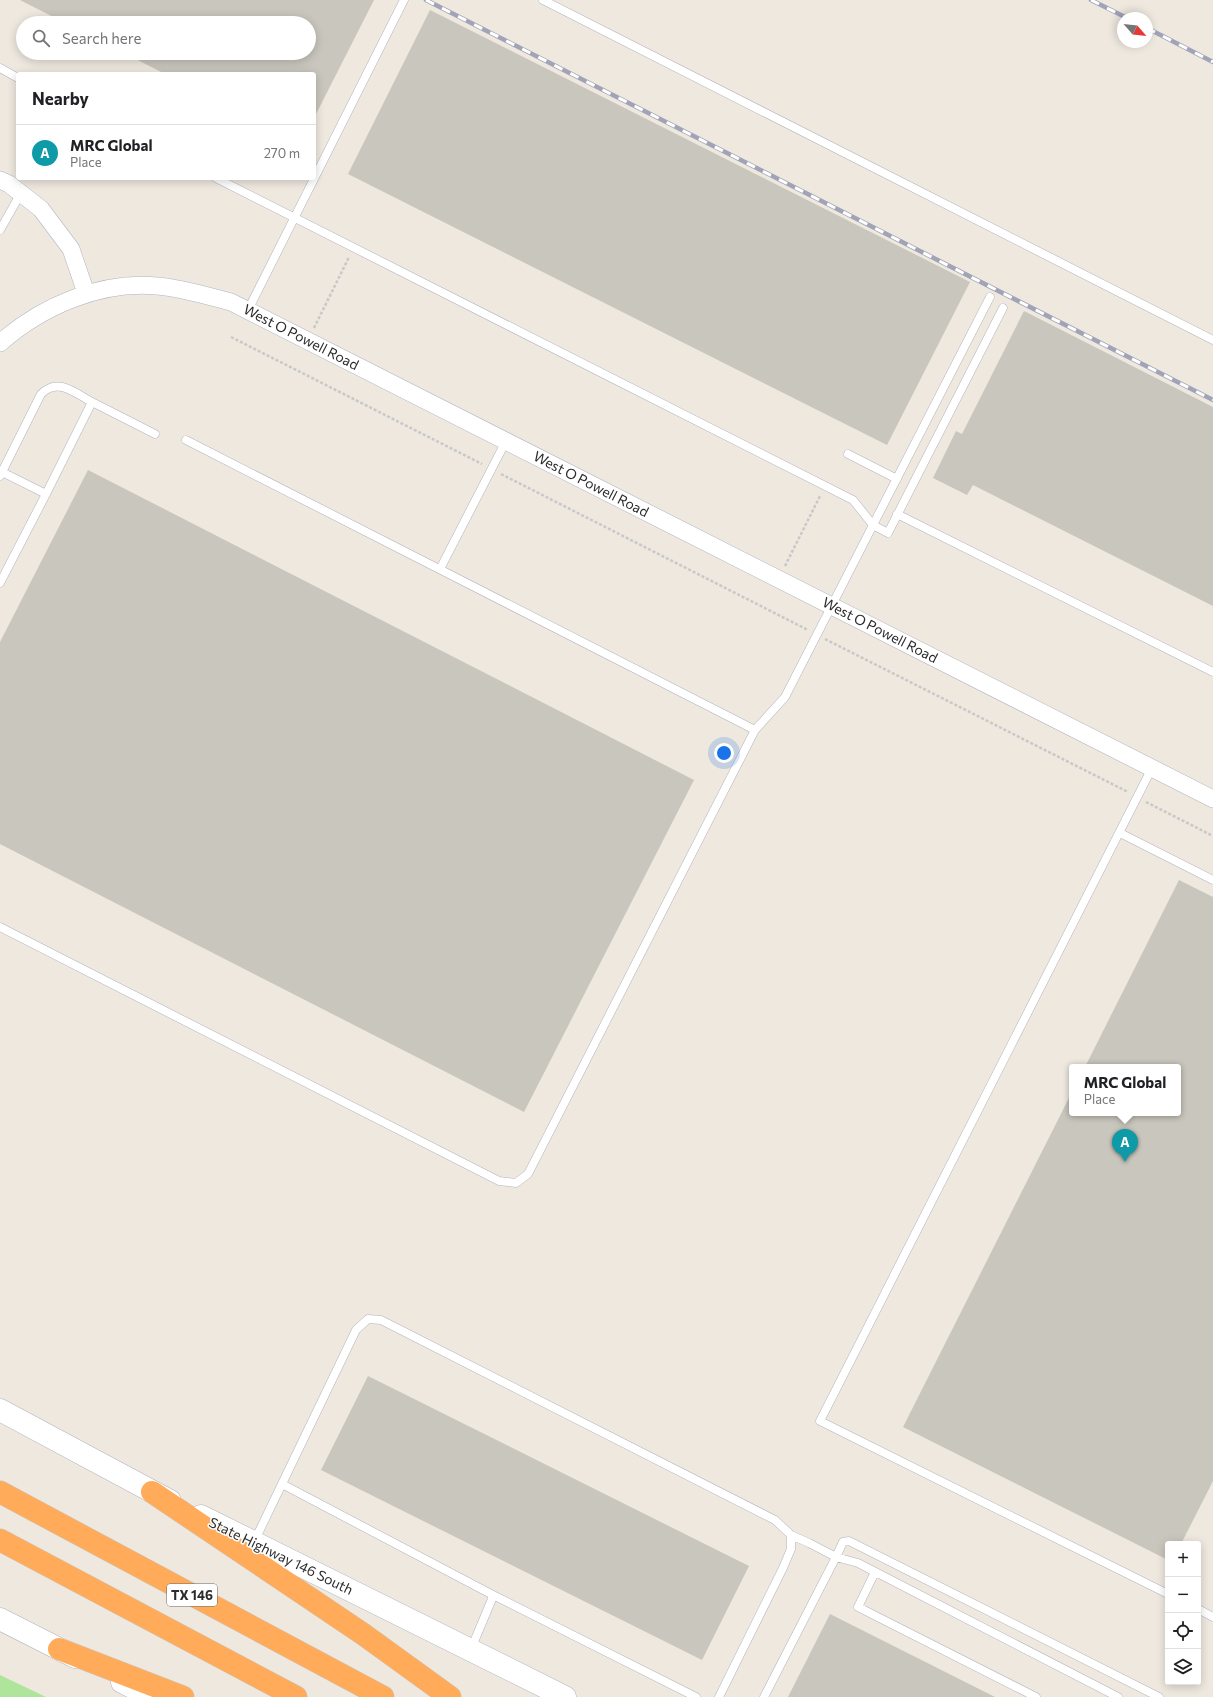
<!DOCTYPE html>
<meta charset="utf-8">
<style>
body{margin:0;font-family:Commissioner,sans-serif;background:#f6f6f6;color:#202124}
.controls{position:absolute;right:12px;bottom:12px;display:grid;overflow:hidden;border-radius:4px;box-shadow:0 2px 10px #0003}
.controls button{width:36px;height:36px;display:grid;place-items:center;padding:0;border:0;border-bottom:1px solid #e0e0e0;background:#fff;color:#202124;font:20px sans-serif}
.compass{position:absolute;left:1117px;top:12px;width:36px;height:36px;border-radius:50%;background:#fff;box-shadow:0 2px 10px #0003;rotate:118deg}
.you{position:absolute;left:724px;top:753px;width:14px;height:14px;margin:-10px;border:3px solid #fff;border-radius:50%;background:#1a73e8;box-shadow:0 0 0 6px #1a73e833}
.badge{display:grid;place-items:center;width:26px;height:26px;border-radius:50%;background:#3d55fd;color:#fff;font-size:13px;font-weight:700}
.pin{position:absolute;translate:-50% -33px;filter:drop-shadow(0 1px 2px #0008)}
.pin::after{content:'';position:absolute;top:21px;width:14px;height:12px;background:inherit;clip-path:polygon(0 0,100% 0,50% 100%)}
.popup{position:absolute;left:1069px;top:1064px;width:112px;height:52px;box-sizing:border-box;display:grid;place-content:center;border-radius:4px;background:#fff;filter:drop-shadow(0 1px 3px #0005);font-size:13px;white-space:nowrap;color:#757577}
.popup b{font-size:15px;color:#202124}
.popup::after{content:'';position:absolute;left:50%;top:100%;margin-left:-8px;border:8px solid transparent;border-top-color:#fff}
.list{margin:0;padding:0;list-style:none}
h2{display:flex;justify-content:space-between;align-items:center;height:52px;margin:0;padding:0 16px;font-size:17px}
h2 small{font-size:13px;font-weight:400;color:#757577}
.list li{display:grid;grid-template-columns:26px 1fr auto;gap:12px;align-items:center;box-sizing:border-box;height:56px;padding:0 16px;border-top:1px solid #e0e0e0}
.list b{display:block;font-size:15px;white-space:nowrap}
.list p{margin:0;font-size:13px;white-space:nowrap;color:#757577}
.list em{font-size:13px;font-style:normal;color:#757577}
.icon{flex:none;width:22px;height:22px;fill:none;stroke:currentColor;stroke-width:2;stroke-linecap:round;stroke-linejoin:round}
.map{position:relative;flex:none;width:1213px;height:1697px;overflow:hidden}
.search{position:absolute;background:#fff;box-shadow:0 2px 10px #0003;left:16px;top:16px;width:300px;height:44px;display:flex;align-items:center;gap:10px;box-sizing:border-box;padding:0 14px;border-radius:22px;color:#757577;font-size:15px}
.panel{position:absolute;background:#fff;box-shadow:0 2px 10px #0003;left:16px;top:72px;width:300px;height:108px;border-radius:4px}
.map>svg:first-child{display:block}
.green{fill:#afe59b}
.building{fill:#c9c6bd}
.lines{fill:none;stroke-linecap:round;stroke-linejoin:round}
.service-casing{stroke:#b2b4c0;stroke-width:9}
.minor-casing{stroke:#b2b4c0;stroke-width:18}
.secondary-casing{stroke:#b2b4c0;stroke-width:23}
.motorway-casing{stroke:#c8c8c8;stroke-width:23}
.path{stroke:#c8c8c8;stroke-width:2.5;stroke-dasharray:3 2;stroke-linecap:butt}
.service{stroke:#fff;stroke-width:8}
.minor{stroke:#fff;stroke-width:17}
.secondary{stroke:#fff;stroke-width:22}
.motorway{stroke:#ffab59;stroke-width:22}
.rail-casing{stroke:#a1a3b7;stroke-width:4.5}
.rail{stroke:#fff;stroke-width:3;stroke-dasharray:9;stroke-linecap:butt}
.labels{text-anchor:middle;stroke-width:3;stroke-linejoin:round;paint-order:stroke}
.shield{fill:#fff;stroke:#6b6b6b;stroke-width:1}
.shield-label{font-size:13px;font-weight:bold;fill:#2c2c2c}
.street-label{font-size:14px;fill:#2c2c2c;stroke:#fff}
</style>
<div class="map">
<svg width="1213" height="1697" viewBox="0 0 1213 1697">
<rect width="100%" height="100%" fill="#eee8df"/>
<path class="green" d="M0,1675L46,1697H0Z"/>
<path class="building" d="M20,0H374L314,118V74H165L124,53H309V23H65Z
M430,10L970,282L887,445L348,174Z
M1024,311L1213,407V606L973,485L967,495L933,478L956,431L962,434Z
M88,470L694,780L524,1112L0,844V642Z
M1179,880L1213,897V1481L1181,1544H1168V1560L903,1427L1072,1092V1113H1178V1067H1085Z
M368,1376L749,1566L702,1660L321,1470Z
M830,1614L995,1697H788Z"/>
<g class="lines">
<defs>
<path id="service" d="M543,0L1213,340
M0,68L18,78
M216,178L853,500L873,525L785,697L755,730
M0,230L21,193
M990,297L873,525L888,533L1003,308
M248,310L404,0
M848,454L897,479
M0,471L46,494L0,583
M0,476L41,394C58,377 75,393 92,402
M46,494L92,402L155,434
M897,514L1213,672
M440,569L506,441
M1152,768L820,1421L1168,1594
M1120,833L1213,880
M0,927L499,1181L516,1183L528,1174L755,730L186,440
M282,1484L491,1594L492,1599L471,1649
M791,1535L809,1543L836,1557L843,1542L849,1541L1159,1697
M254,1542L356,1330L368,1319L381,1320L775,1520L791,1535V1549L783,1568L719,1697
M875,1572L858,1607L1036,1697
M491,1594L696,1697
M1198,1609L1213,1617
M764,1697L836,1557L858,1563L1118,1697"/>
<path id="minor" d="M0,180L9,184L41,209L71,249L86,293
M0,343C42,306 100,281 157,286C182,288 207,296 231,302L1213,799"/>
<path id="secondary" d="M0,1410L170,1501
M201,1516L565,1697
M0,1619L75,1657
M122,1682L152,1697"/>
<path id="motorway" d="M0,1492L383,1697
M152,1492L363,1634L450,1697
M0,1540L296,1697
M59,1649L183,1697"/>
</defs>
<use href="#service" class="service-casing"/>
<use href="#minor" class="minor-casing"/>
<use href="#secondary" class="secondary-casing"/>
<use href="#motorway" class="motorway-casing"/>
<path class="path" d="M314,328L349,257
M231,337L482,464
M501,474L808,630
M785,566L820,496
M825,639L1128,792
M1146,802L1213,836"/>
<use href="#service" class="service"/>
<use href="#minor" class="minor"/>
<use href="#secondary" class="secondary"/>
<use href="#motorway" class="motorway"/>
<defs>
<path id="rail" d="M426,0L1213,400
M1091,0L1127,18
M1147,28L1213,62"/>
</defs>
<use href="#rail" class="rail-casing"/>
<use href="#rail" class="rail"/>
</g>
<g class="labels">
<rect class="shield" x="167" y="1584" width="50" height="22" rx="3"/>
<g class="shield-label">
<text x="192" y="1600">TX 146</text>
</g>
<g class="street-label">
<text transform="translate(301 337) rotate(27)" y="5">West O Powell Road</text>
<text transform="translate(591 484) rotate(27)" y="5">West O Powell Road</text>
<text transform="translate(880 630) rotate(27)" y="5">West O Powell Road</text>
<text transform="translate(281 1556) rotate(26)" y="5">State Highway 146 South</text>
</g>
</g>
</svg>
<div class="controls">
<button>+</button>
<button>−</button>
<button><svg class="icon" aria-label="locate" viewBox="0 0 24 24"><circle cx="12" cy="12" r="6"/><path d="M12 2v4M12 18v4M2 12h4M18 12h4"/></svg></button>
<button><svg class="icon" aria-label="layers" viewBox="0 0 24 24"><path d="M12 4l9 5-9 5-9-5zM3 14l9 5 9-5"/></svg></button>
</div>
<svg class="compass" viewBox="-18 -18 36 36"><path d="M0-13l5 13h-10z" fill="#e53935"/><path d="M0 13l5-13h-10z" fill="#757577"/></svg>
<div class="you"></div>
<div class="pin badge" style="left:1125px;top:1162px;background:#0f9aa8">A</div>
<div class="popup"><b>MRC Global</b>Place</div>
<div class="search"><svg class="icon" aria-label="search" viewBox="0 0 24 24"><circle cx="10" cy="10" r="6"/><path d="M15 15l6 6"/></svg>Search here</div>
<section class="panel">
<h2>Nearby<small></small></h2>
<ul class="list">
<li><span class="badge" style="background:#0f9aa8">A</span><div><b>MRC Global</b><p>Place</p></div><em>270 m</em></li>
</ul>
</section>
</div>
